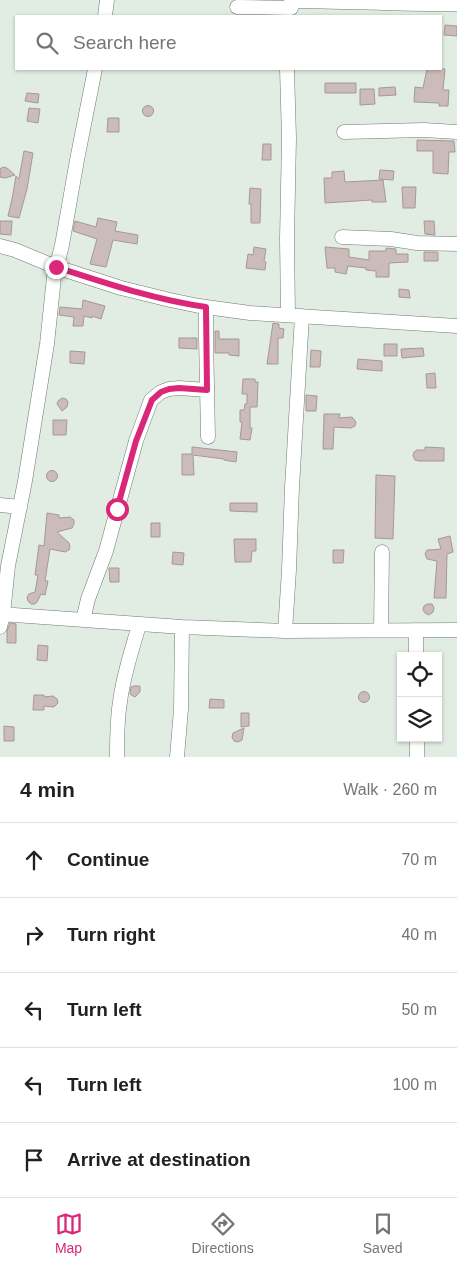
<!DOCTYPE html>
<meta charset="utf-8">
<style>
body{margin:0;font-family:Helvetica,sans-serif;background:#f6f6f6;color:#202124}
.controls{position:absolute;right:15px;bottom:15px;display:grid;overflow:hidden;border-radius:0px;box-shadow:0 1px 4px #0004}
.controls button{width:45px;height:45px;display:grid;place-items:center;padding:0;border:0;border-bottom:1px solid #e0e0e0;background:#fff;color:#202124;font:25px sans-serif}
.stop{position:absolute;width:15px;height:15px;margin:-11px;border:4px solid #db2777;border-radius:50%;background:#fff}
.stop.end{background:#db2777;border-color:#fff;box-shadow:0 1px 5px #0008}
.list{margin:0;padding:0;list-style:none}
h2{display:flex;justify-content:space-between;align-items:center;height:65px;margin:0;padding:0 20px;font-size:21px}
h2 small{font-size:16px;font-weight:400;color:#757577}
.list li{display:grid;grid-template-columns:32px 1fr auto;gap:15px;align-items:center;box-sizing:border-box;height:75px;padding:0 20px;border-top:1px solid #e0e0e0}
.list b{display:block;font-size:19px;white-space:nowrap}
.list em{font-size:16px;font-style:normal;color:#757577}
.icon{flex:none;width:28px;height:28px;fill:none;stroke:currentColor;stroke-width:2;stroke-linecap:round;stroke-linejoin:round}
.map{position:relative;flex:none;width:457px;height:757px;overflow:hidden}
.search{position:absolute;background:#fff;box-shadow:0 1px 4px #0004;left:15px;right:15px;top:15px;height:55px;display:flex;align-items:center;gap:12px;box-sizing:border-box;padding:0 18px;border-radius:0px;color:#757577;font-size:19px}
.sheet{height:440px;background:#fff}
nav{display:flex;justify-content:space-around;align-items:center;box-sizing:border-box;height:70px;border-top:1px solid #e0e0e0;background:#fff;font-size:14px;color:#757577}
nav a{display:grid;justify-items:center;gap:2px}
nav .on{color:#db2777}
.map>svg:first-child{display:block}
.building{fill:#cbbbb9;stroke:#a69896}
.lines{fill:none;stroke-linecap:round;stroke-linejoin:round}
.minor-casing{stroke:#707a72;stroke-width:15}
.minor{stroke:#fff;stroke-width:14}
.route{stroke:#db2777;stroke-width:6}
</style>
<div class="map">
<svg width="457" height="757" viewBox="0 0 457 757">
<rect width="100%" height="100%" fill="#e1ece3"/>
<path class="building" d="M445,25L457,26V36L444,35Z
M427,69H445L443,90H449L448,106H439V103L414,102L415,87L423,88Z
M325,83H356V93H325Z
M395,87L396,95L379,96V88Z
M360,89H374L375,104L360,105Z
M27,93L39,94L38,103L25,101Z
M142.5 111a5.5 5.5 0 1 1 11 0a5.5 5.5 0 1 1-11 0Z
M29,108L40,109L38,123L27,121Z
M108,118H119V132H107Z
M417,140L454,141L455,152H449L448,174L433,173V151H417Z
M263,144H271V160H262Z
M24,151L33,153L27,189L19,218L8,216L12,199L16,176L19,179Z
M3,167L7,168L15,175L5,178L0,177V169Z
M380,170L394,171L393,180L379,179Z
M344,171L345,182L383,180L386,202H372V200L325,203L324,178H332V172Z
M402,187H416L415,208H403Z
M250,188L261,189L260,223H251V204H249Z
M98,218L117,222L115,231L138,235L137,244L113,240L106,267L90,264L97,239L73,231L75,221L96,227Z
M0,221H12L11,235L0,234Z
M424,221H434L435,235L425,234Z
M254,247L266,249L264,261L266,262L265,270L246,268L248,254L253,255Z
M325,247L349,249V257L369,260V251H386V248L396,249V254H408V262L389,263V277H376V271L366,270V268L348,266L346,274L335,272V268H327Z
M424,252H438V261H424Z
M399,289L409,290L410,298L399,297Z
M83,300L105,306L101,319L92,316V318L84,316L83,326H73L74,317L59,315L60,307L82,309Z
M273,323L279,324V328L284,329L283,338H278V364H267Z
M215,331H219V339H239V356L229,355V353H215Z
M179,338H197V349L179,348Z
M384,344H397V356H384Z
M423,348L424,356L402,358L401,349Z
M311,350L321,351L320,367H310Z
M70,351L85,352L84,364L70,363Z
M358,359L382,361V371L357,369Z
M435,373L436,388H427L426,374Z
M243,379H255V382H258L257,407H250V428H252L250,440L240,439L242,422H240V410H244L245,404H247V394H242Z
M306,395L317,396L316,411H306Z
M62,398L66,399L68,402L67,407L62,411L57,404L58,401Z
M324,414H340L339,418L352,417L356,422L355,426L351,428L334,427L333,449H323Z
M53,420H67L66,435H53Z
M192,447L237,452L236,462L224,460V459L193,455L194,475H182V454H192Z
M425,447L444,448V461H419L415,460L413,456L414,452L417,450H425Z
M46.5 476a5.5 5.5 0 1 1 11 0a5.5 5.5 0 1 1-11 0Z
M376,475L395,476L393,539L375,538Z
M230,503H257V512L230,511Z
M47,513L59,515V518L70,517L74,520V524L72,528L57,532L69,543L70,547L69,550L65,552L50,549L45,581H48L45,595L41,594L37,602L35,604H31L28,601L27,597L29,594L35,592L38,575H35L39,545L44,546Z
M151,523H160V537H151Z
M450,536L453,552L447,554L446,598H434L437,561L427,559L425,554L427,550H429L441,549L438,539Z
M234,539H256V551H252L251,562H235Z
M333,550H344L343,563H333Z
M173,552L184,553L183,565L172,564Z
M109,568H119V582H110Z
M427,604H432L434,608L433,612L429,615L425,613L423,610L424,606Z
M10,623L16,624V643H7V631Z
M38,645L48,646L47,661L37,660Z
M134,686H140V692L135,697L133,696L130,694L131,687Z
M358.5 697a5.5 5.5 0 1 1 11 0a5.5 5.5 0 1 1-11 0Z
M34,695H44V697L53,696L57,699L58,703L55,706L53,707L44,706V710H33Z
M210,699L224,700V708H209Z
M241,713H249V726L241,727Z
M4,726L14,727V741H4Z
M244,728L242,740L238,742L234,741L232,737L233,733Z"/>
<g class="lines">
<defs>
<path id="minor" d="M291,1C347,1 402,5 457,4
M237,7L291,8
M105,16L107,0
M287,69L289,138L287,239L288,315
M344,132L424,130L457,132
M342,237L391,239L417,243L457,244
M0,246L15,250L56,267L121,288L170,300L199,306L250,313L457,326
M206,307V337L208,437
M0,505L20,507
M0,614L182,627L285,631L457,630
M83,620L88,599L106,551L136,441L151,400L161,392L169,389L179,388L207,390
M0,627L3,614L8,566L25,481L47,344L54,277L62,245L77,160L95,69
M381,630L382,552
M416,630V656
M285,631L289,570L292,487L302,316
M417,738V757
M117,757C117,739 117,720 120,702C123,676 132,650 139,625
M177,757L181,709L182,627"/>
</defs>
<use href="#minor" class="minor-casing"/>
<use href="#minor" class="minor"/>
</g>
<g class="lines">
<path class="route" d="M56,267C106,283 155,300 206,307L207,390L179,388L169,389L161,392L152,400L136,441L117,509"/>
</g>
</svg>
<div class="controls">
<button><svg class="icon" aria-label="locate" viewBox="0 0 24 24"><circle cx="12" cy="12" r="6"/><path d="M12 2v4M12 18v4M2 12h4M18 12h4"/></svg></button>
<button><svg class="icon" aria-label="layers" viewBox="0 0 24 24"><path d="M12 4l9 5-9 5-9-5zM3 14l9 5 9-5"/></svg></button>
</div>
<div class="stop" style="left:117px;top:509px"></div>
<div class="stop end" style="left:56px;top:267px"></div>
<div class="search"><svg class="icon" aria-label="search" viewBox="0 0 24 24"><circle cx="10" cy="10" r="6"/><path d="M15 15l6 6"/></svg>Search here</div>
</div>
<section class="sheet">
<h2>4 min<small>Walk · 260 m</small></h2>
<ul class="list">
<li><svg class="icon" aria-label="ahead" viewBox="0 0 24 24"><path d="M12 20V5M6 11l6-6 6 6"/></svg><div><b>Continue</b></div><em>70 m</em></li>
<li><svg class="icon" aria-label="right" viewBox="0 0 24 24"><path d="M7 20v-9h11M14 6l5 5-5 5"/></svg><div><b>Turn right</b></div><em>40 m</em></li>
<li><svg class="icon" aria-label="left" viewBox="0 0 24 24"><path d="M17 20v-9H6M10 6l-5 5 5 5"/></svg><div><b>Turn left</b></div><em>50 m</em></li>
<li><svg class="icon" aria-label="left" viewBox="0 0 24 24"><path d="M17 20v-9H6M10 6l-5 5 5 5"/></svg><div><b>Turn left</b></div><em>100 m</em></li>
<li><svg class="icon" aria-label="arrive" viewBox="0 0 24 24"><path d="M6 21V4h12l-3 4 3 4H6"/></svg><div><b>Arrive at destination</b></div></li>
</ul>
</section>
<nav>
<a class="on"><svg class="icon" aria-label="map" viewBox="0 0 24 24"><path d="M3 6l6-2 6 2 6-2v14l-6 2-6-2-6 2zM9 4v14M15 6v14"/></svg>Map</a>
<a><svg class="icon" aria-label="directions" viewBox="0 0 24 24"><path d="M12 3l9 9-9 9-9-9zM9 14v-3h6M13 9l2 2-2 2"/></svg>Directions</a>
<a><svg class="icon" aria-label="saved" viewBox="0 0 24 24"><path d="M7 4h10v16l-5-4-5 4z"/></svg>Saved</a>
</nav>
